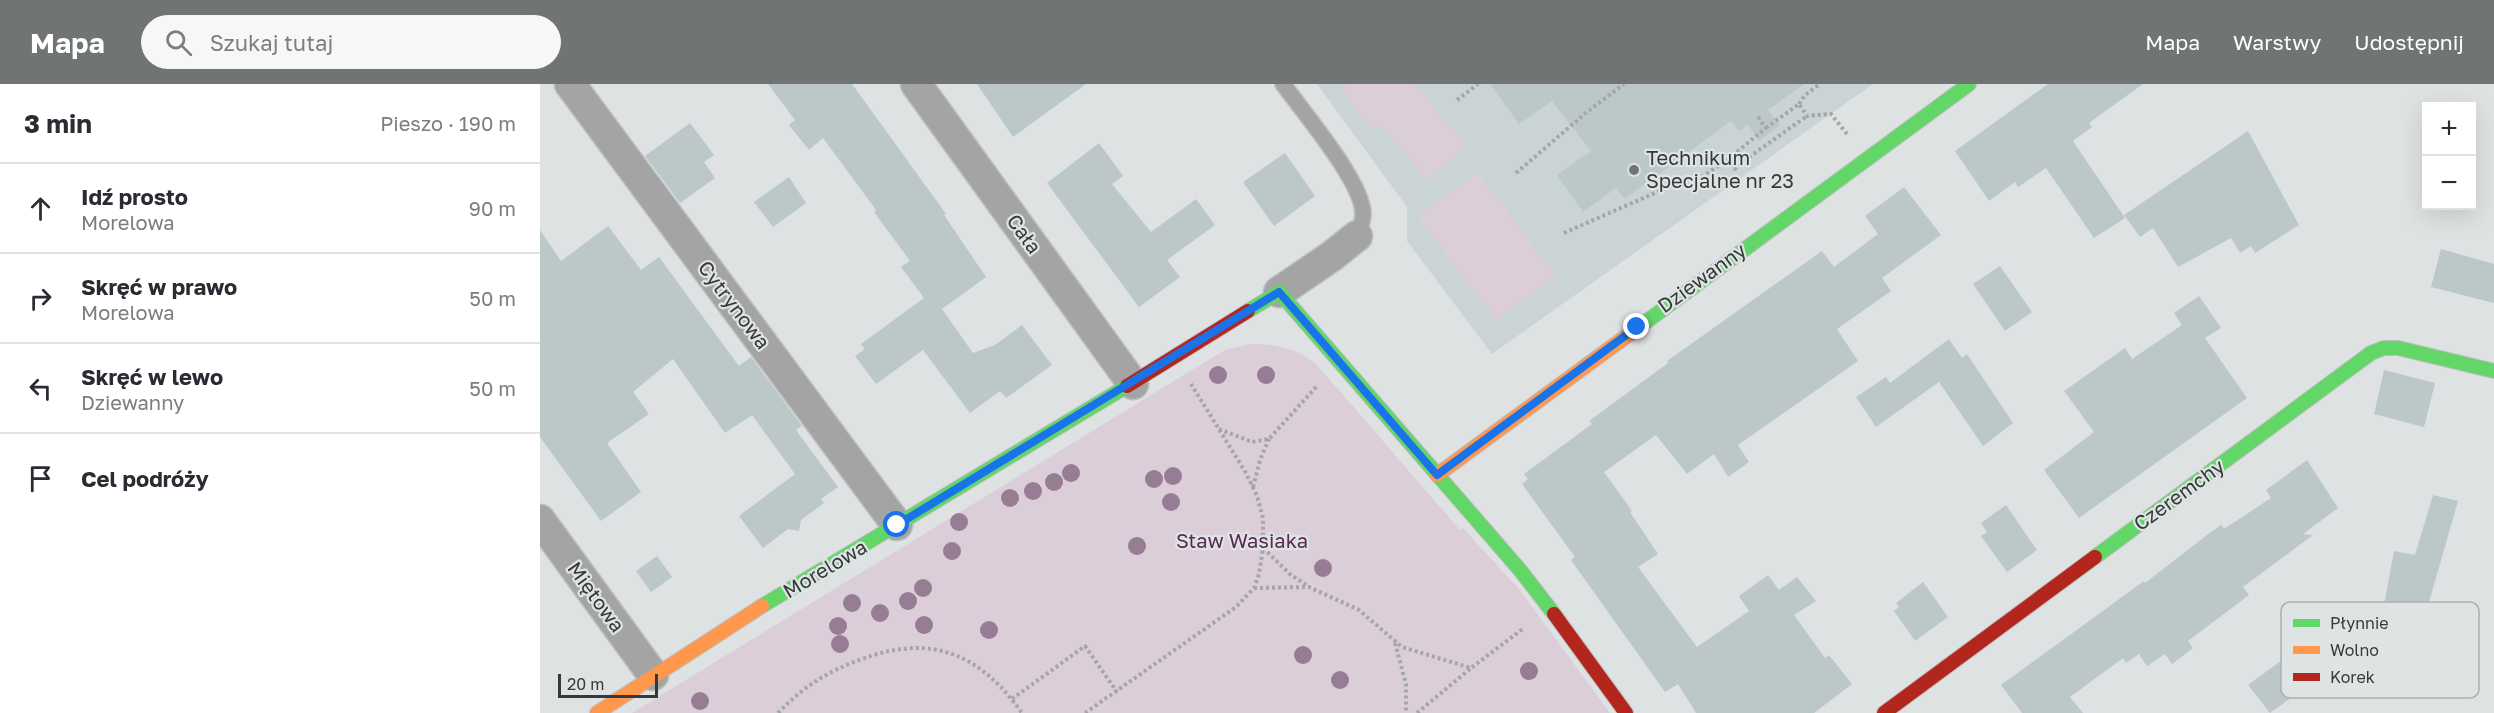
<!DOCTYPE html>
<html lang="pl">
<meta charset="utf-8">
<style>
body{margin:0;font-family:"Golos Text",sans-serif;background:#f7f7f7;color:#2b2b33}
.controls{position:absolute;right:18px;top:18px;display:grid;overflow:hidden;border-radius:0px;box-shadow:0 6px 24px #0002}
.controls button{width:54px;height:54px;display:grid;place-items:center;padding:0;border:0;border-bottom:2px solid #e1e1e2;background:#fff;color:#2b2b33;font:30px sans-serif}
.scale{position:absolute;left:18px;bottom:15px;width:100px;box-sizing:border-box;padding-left:6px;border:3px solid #363839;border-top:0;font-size:16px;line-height:21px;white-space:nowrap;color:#363839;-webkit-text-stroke:4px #dee3e3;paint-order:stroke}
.stop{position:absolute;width:18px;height:18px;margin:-14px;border:4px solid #1a73e8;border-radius:50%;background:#fff}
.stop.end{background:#1a73e8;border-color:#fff;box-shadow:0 2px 6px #0008}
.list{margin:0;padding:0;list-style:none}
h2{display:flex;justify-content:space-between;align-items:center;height:78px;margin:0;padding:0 24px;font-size:26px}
h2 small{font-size:20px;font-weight:400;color:#7c7c81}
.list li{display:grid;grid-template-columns:39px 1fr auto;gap:18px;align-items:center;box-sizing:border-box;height:90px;padding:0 24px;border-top:2px solid #e1e1e2}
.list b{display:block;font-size:22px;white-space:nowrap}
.list p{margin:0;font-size:20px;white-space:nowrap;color:#7c7c81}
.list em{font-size:20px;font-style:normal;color:#7c7c81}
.icon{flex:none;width:33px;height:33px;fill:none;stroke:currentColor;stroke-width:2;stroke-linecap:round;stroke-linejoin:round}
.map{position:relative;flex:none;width:1954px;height:629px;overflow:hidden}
header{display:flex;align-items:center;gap:36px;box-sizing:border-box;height:84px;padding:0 30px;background:#717474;color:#fff}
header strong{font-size:28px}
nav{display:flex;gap:33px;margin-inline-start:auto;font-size:21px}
.search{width:420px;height:54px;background:#f7f7f7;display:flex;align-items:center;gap:15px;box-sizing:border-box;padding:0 21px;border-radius:33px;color:#7c7c81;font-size:22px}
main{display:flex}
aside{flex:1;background:#fff}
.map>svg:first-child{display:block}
.built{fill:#cbd4d4}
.green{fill:#dcced9}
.building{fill:#bbc7c8}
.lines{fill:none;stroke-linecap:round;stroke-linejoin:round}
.lane-casing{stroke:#bebfbf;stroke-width:18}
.street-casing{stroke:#bebfbf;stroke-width:33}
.fast-casing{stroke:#bebfbf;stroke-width:16}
.slow-casing{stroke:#bebfbf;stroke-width:16}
.jam-casing{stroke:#bebfbf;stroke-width:16}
.path{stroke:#a5a6a6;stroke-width:4;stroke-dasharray:3 3;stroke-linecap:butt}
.lane{stroke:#a4a4a4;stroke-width:15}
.street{stroke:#a4a4a4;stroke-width:30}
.fast{stroke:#63d668;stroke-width:14}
.slow{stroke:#ff974d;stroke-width:14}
.jam{stroke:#b3261e;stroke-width:14}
.tree{fill:#967d93}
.route{stroke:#1a73e8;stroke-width:8}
.poi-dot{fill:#717474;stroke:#dee3e3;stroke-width:2}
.labels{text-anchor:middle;stroke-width:4.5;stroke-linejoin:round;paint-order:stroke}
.poi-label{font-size:20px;fill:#363839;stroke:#dee3e3;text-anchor:start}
.street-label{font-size:20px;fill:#363839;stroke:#dee3e3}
.park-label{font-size:20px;fill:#5b2a52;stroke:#dee3e3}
.key{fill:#dee3e3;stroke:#acb0b0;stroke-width:1.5}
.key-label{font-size:16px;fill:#363839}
</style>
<header>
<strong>Mapa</strong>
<div class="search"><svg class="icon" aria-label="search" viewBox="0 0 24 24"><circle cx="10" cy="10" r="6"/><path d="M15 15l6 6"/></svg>Szukaj tutaj</div>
<nav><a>Mapa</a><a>Warstwy</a><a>Udostępnij</a></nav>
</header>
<main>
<aside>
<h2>3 min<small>Pieszo · 190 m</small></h2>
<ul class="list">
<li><svg class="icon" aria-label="ahead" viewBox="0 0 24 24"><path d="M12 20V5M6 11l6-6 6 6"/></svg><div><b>Idź prosto</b><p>Morelowa</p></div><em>90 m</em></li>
<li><svg class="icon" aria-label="right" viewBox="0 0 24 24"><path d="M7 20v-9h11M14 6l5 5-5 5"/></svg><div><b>Skręć w prawo</b><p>Morelowa</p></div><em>50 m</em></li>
<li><svg class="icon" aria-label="left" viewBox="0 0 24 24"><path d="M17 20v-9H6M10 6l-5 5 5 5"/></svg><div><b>Skręć w lewo</b><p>Dziewanny</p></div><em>50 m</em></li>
<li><svg class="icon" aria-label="arrive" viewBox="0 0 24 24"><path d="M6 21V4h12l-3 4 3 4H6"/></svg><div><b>Cel podróży</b></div></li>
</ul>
</aside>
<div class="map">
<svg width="1954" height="629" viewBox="0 0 1954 629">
<rect width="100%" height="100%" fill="#dfe2e2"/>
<path class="built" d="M777,0H1333L952,270L867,157V123Z"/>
<path class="green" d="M807,0H875L927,63L887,96L841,40L833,46L800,6Z
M938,88L1016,192L956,236L878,133Z
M709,260C736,260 757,264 778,282L920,446L923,444L979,505L1070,629H92L642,292L685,266Z"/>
<path class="building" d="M228,0H312L406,130L404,131L446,193L402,225L433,269L455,261L482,241L512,281L466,314L460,307L430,329L383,266L336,300L315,272L325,265L321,260L384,214L361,183L370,177L334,128L336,126L283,54L269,66L249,41L255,36Z
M437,0H546L473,53Z
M950,0H1264L1228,26L1240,41L1219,57L1208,41L1199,47L1191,37L1085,115L1076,104L1043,128L1017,91L1051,67L1012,17L979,40Z
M1508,0H1603L1549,39L1552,43L1533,57L1585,134L1554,154L1506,84L1478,103L1475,98L1449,117L1415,67Z
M150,39L174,71L164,78L175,94L140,119L105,72Z
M1708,47L1759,141L1715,169L1711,162L1700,169L1691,154L1638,183L1613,144L1600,153L1584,131Z
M559,59L583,92L572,100L611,148L656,115L675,141L627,176L640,193L599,223L507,99Z
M745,69L775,112L734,142L703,98Z
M249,93L266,119L233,143L214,118Z
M1364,103L1401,151L1342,194L1351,207L1297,245L1318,277L1198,361L1209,378L1188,393L1174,370L1147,390L1116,351L1064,388L1092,427L1090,428L1118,470L1098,483L1157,563L1209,527L1199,512L1228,491L1239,506L1257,493L1276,517L1254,531L1285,574L1289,571L1312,600L1274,629H1156L1138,600L1125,608L1031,476L1035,473L982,400L988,395L984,390L1052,340L1049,337L1128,279L1127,277L1282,167L1294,183L1338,150L1325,132Z
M68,142L101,186L119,173L199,282L211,273L262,342L256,346L298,403L281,415L284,419L261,436L259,447L248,445L223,464L199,432L255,390L212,331L185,349L133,275L93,308L109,330L67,359L101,408L61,437L0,353V146L21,177Z
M1901,165L1954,180V219L1891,203Z
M1460,182L1492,228L1465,247L1433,200Z
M1659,212L1681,244L1665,254L1707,314L1539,434L1504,386L1554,348L1524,307L1585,264L1592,275L1642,241L1634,229Z
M1409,255L1422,274L1427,270L1473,339L1443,362L1399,298L1336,343L1316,313L1346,293L1350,299Z
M1844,286L1895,299L1884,343L1834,330Z
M1767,376L1798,424L1763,450L1773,451L1703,503L1709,511L1648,557L1653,564L1632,580L1625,570L1607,582L1599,570L1586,579L1583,574L1530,613L1543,629H1482L1461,601L1604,497L1605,499L1667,451L1681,441L1684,445L1731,414L1726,406Z
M1893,411L1918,417L1889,518L1892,519L1886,552L1856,546L1858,541L1841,537L1854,467L1875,471Z
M1466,421L1497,466L1467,488L1441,452L1447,448L1441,439Z
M117,472L132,493L111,508L96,487Z
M1383,498L1408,533L1375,557L1354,527L1359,523L1356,519Z
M1745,574L1766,603L1730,629L1708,601Z"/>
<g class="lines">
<defs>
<path id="lane" d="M743,0C763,28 823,98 823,130C823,138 820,145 817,152"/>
<path id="street" d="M30,0L357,441
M376,0L593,300
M739,208L792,172L817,152
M0,436L113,591"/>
<path id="fast" d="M708,227L739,208L980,486L1014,530
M1099,243L1429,0
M1555,473L1831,269L1844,264H1858L1954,287
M222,522L587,302"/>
<path id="slow" d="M897,391L1099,243
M57,629L222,522"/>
<path id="jam" d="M587,302L708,227
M1014,530L1086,629
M1344,629L1555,473"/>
</defs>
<use href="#lane" class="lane-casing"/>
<use href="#street" class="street-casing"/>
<use href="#fast" class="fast-casing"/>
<use href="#slow" class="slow-casing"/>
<use href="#jam" class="jam-casing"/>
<path class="path" d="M917,16L938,0
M1259,20L1265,11L1280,0
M1218,33L1226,44L1198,67L1205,76L1267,32
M1226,44L1259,20L1267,32L1291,30L1307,50
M976,89L1047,28L1084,0
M1024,149L1133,101L1147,102L1188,76L1195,85L1205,76
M679,345L712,358L729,355L777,302
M713,403L720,376L729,355
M723,464L751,491L768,502
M714,504L769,503L819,526L862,563L931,584L984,544
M855,559L866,600V629
M472,615L545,562L577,608
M238,629C263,603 288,587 322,575C392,549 440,570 482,629
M545,629L696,523L714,504L719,490L723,464V434L717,412L706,389L651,300
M877,629L931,584"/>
<use href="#lane" class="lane"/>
<use href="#street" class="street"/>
<use href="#fast" class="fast"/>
<use href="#slow" class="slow"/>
<use href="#jam" class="jam"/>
</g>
<g class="tree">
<circle cx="678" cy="291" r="9"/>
<circle cx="726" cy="291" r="9"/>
<circle cx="531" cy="389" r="9"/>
<circle cx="633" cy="392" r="9"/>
<circle cx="614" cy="395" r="9"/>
<circle cx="514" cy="398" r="9"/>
<circle cx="493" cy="407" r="9"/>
<circle cx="470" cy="414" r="9"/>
<circle cx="631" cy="418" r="9"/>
<circle cx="419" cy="438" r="9"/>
<circle cx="597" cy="462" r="9"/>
<circle cx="412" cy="467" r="9"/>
<circle cx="783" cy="484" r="9"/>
<circle cx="383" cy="504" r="9"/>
<circle cx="368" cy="517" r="9"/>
<circle cx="312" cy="519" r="9"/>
<circle cx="340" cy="529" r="9"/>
<circle cx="384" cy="541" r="9"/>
<circle cx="298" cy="542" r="9"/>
<circle cx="449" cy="546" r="9"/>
<circle cx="300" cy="560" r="9"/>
<circle cx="763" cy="571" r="9"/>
<circle cx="989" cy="587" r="9"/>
<circle cx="800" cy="596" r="9"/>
<circle cx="160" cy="617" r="9"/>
</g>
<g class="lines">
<path class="route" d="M357,441L739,208L897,391L1097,243"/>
</g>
<circle class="poi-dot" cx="1094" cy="86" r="6"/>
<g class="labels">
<g class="poi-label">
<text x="1106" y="81">Technikum<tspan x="1106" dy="23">Specjalne nr 23</tspan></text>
</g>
<g class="street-label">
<text transform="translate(484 150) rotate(54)" y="7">Cała</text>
<text transform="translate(1162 194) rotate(-36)" y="7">Dziewanny</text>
<text transform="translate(194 221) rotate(53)" y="7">Cytrynowa</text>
<text transform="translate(1639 411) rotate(-36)" y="7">Czeremchy</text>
<text transform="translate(285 485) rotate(-31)" y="7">Morelowa</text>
<text transform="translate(56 513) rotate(54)" y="7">Miętowa</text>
</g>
<g class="park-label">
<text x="702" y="464">Staw Wasiaka</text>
</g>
</g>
<rect x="1741" y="518" width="198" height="96" rx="9" class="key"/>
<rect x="1753" y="535" width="27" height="8" fill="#63d668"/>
<rect x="1753" y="562" width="27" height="8" fill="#ff974d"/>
<rect x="1753" y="589" width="27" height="8" fill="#b3261e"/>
<g class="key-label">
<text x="1790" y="545">Płynnie</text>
<text x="1790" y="572">Wolno</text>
<text x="1790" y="599">Korek</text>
</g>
</svg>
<div class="controls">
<button>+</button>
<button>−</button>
</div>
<div class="scale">20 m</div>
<div class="stop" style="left:357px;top:441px"></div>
<div class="stop end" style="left:1097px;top:243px"></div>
</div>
</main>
